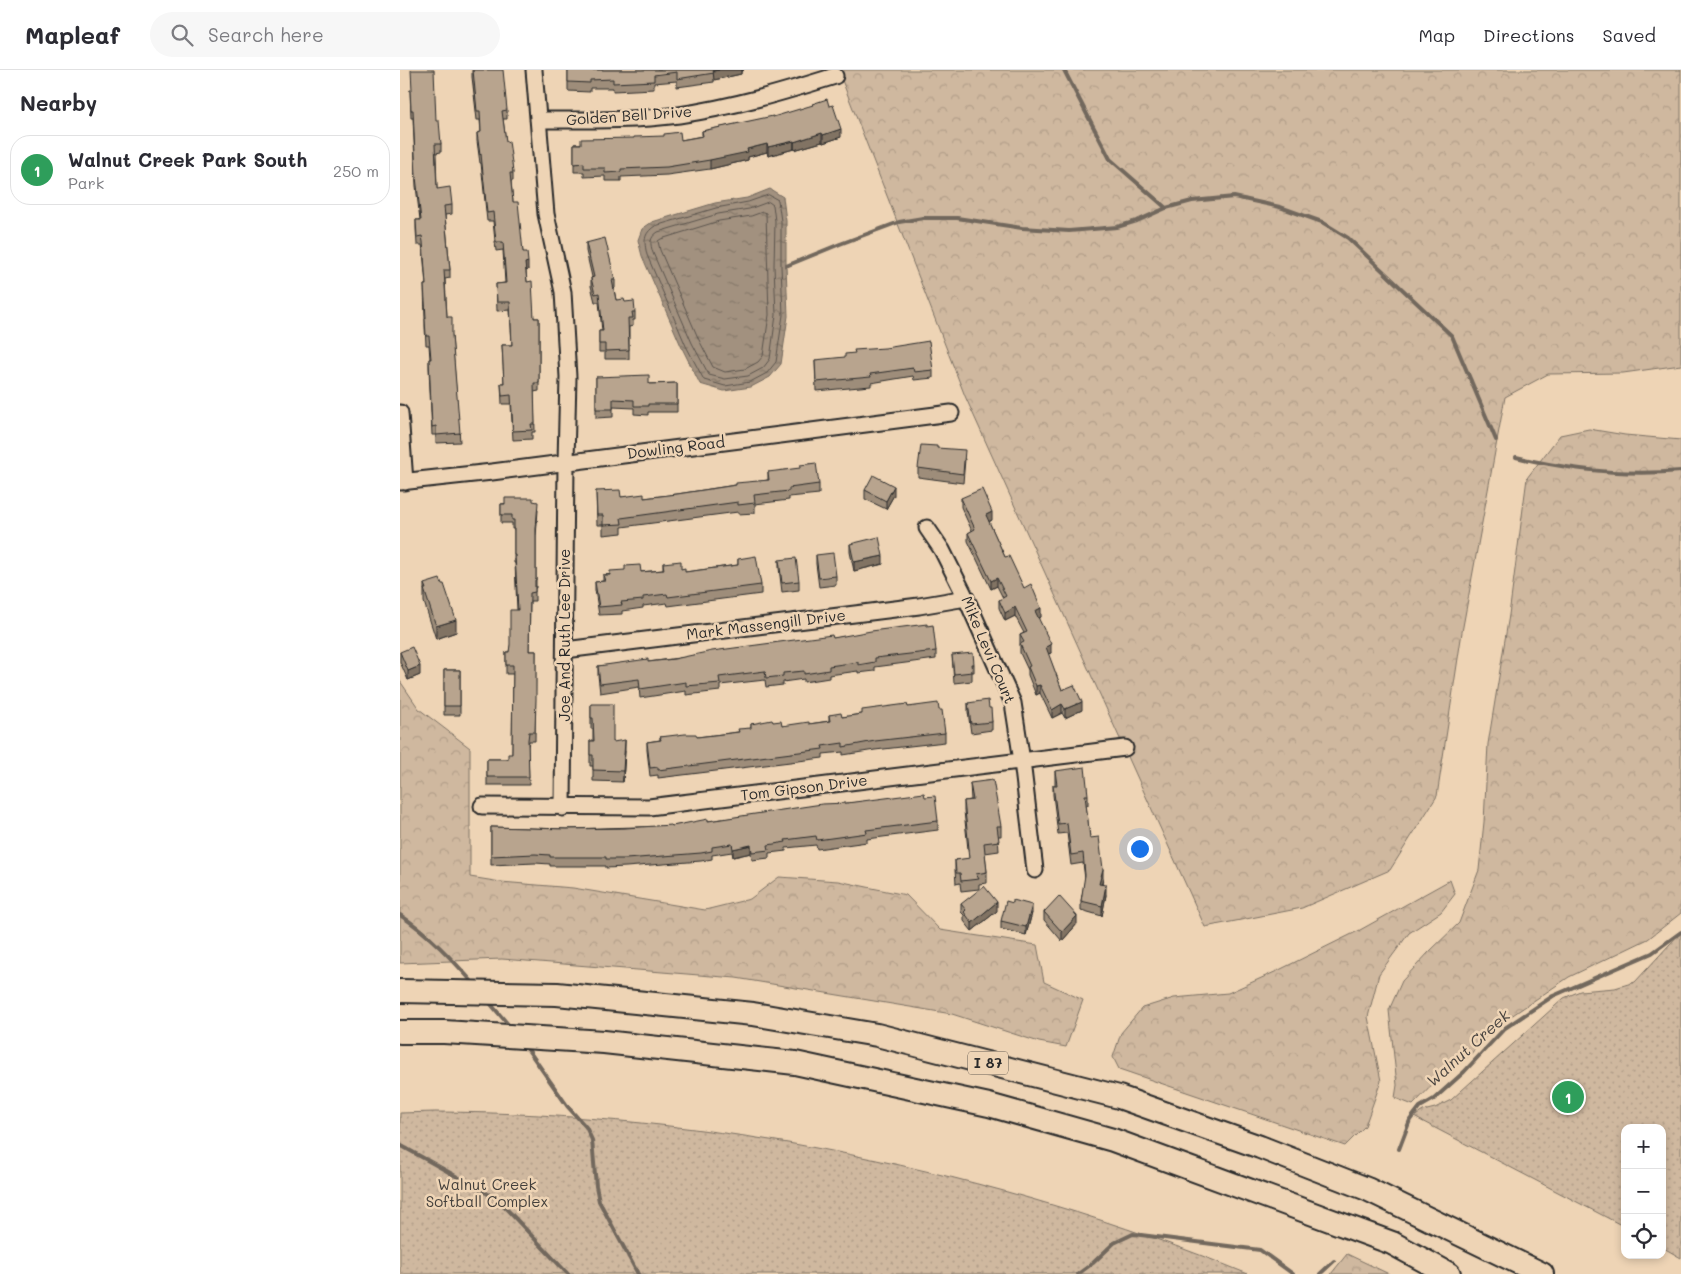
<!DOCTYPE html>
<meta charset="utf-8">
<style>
body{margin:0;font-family:Mali,sans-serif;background:#f7f7f7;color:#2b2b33}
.controls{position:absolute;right:15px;bottom:15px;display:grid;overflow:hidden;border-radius:10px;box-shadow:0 2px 8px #0003}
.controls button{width:45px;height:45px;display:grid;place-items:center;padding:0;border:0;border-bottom:1px solid #e1e1e2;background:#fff;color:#2b2b33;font:25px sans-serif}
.you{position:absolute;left:739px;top:778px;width:18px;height:18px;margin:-12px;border:4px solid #fff;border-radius:50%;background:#1a73e8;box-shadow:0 0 0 8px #1a73e833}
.badge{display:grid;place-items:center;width:32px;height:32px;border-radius:50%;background:#7c3aed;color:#fff;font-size:16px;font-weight:700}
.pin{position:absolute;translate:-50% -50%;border:2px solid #fff;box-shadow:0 1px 5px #0006}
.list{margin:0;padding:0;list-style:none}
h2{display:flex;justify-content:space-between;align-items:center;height:65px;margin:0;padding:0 20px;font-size:21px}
h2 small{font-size:16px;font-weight:400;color:#7c7c81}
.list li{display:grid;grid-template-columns:32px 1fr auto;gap:15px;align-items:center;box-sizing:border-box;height:70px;margin:0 10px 10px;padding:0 10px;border:1px solid #e1e1e2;border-radius:20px}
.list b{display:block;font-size:19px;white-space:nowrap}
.list p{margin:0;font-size:16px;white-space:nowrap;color:#7c7c81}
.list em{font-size:16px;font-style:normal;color:#7c7c81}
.icon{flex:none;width:28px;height:28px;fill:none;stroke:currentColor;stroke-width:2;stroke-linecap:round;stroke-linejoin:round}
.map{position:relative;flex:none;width:1281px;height:1204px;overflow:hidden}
header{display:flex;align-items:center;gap:30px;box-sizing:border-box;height:70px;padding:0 25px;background:#fff;border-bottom:1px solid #e1e1e2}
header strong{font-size:24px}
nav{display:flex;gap:28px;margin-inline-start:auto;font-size:18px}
.search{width:350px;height:45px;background:#f7f7f7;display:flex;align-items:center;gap:12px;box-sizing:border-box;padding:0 18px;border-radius:28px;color:#7c7c81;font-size:19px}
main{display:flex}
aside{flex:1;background:#fff}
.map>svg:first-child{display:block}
.forest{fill:url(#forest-crowns);stroke:#7d7265}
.park{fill:url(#park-dots);stroke:#7d7265}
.water{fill:url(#water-ripples);stroke:#72685d}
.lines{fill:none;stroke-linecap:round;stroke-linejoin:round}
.shore{stroke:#5b544d;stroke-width:1}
.stream{stroke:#72685d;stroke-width:4}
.minor-casing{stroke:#2b2b2b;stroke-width:19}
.highway-casing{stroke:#2b2b2b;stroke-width:26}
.minor{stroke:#eed4b5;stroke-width:15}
.highway{stroke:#eed4b5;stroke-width:22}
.wall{fill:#9e8d7a;stroke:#2b2b2b}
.shaded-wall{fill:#817363;stroke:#2b2b2b}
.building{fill:#b8a48e;stroke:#2b2b2b}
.labels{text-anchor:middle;stroke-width:5;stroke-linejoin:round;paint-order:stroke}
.shield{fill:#eed4b5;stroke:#665e54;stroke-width:1}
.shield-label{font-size:14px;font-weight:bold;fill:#2b2b2b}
.street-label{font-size:15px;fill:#2b2b2b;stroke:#eed4b5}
.park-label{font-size:15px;fill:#44403c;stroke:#eed4b5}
.water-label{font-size:16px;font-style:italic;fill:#494440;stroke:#eed4b5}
</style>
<header>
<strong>Mapleaf</strong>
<div class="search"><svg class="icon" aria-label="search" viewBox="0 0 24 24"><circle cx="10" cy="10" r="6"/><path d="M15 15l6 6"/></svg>Search here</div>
<nav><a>Map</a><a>Directions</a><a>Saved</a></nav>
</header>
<main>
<aside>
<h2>Nearby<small></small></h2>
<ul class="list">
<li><span class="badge" style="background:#2e9e5b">1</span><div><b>Walnut Creek Park South</b><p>Park</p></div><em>250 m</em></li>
</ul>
</aside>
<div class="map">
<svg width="1281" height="1204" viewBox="0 0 1281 1204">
<defs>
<pattern id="forest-crowns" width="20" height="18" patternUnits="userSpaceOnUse" patternTransform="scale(1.25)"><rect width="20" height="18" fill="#cfb89f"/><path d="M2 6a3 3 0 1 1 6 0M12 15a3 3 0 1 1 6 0" fill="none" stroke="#b29e89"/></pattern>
<pattern id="park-dots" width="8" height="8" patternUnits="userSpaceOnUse" patternTransform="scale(1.25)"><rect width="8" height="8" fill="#cfb89f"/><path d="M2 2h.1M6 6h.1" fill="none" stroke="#b29e89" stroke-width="1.8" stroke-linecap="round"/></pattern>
<pattern id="water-ripples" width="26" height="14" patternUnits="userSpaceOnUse" patternTransform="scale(1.25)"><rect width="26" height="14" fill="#a2917f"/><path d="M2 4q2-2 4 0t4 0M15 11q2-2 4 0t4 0" fill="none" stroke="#847768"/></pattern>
</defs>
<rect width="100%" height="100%" fill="#eed4b5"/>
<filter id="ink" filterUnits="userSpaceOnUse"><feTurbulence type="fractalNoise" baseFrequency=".02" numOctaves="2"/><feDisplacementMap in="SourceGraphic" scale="10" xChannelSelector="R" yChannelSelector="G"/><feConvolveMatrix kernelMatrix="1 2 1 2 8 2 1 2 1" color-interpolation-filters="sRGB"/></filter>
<g filter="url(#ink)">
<path class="forest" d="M438,0H1281V295L1223,303L1148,304L1105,327L1062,562L1037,726L990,800L902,838L805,857L565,326Z
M1189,359L1225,365L1281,370V843L1248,869L1169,907L1092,959L1069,986L1041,1006L1013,1035L995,1028L997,1015L989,940L1002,911L1029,882L1059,853L1079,800L1084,752L1088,674L1109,545L1127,408L1160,365Z
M0,611L19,639L70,678V807L101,812L173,818L305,840L350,829L379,807L438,811L506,825L540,860L637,875L644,912L683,930L666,977L639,972L552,944L336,908L102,889L0,893Z
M1050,810L1055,824L1041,842L1009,863L979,904L968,947L981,1011L965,1056L945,1076L719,999L713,987L721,963L742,938L774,928L828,923L877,901L960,860Z
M947,1184L989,1204H931Z"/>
<path class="park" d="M1281,862V1188L1262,1177V1058H1225V1157L1014,1047L1023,1041L1035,1038L1051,1030L1164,928L1180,921L1215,918L1235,912Z
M35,1042C311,1043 593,1100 848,1204H0V1043Z"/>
<path class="water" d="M370,119L383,127L386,151V196L388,246L381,294L370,307L351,317L324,321L300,314L282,278L242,186L238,170L242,159L252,152L315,133L347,128Z"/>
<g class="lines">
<path class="shore" d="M369,125L378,130L381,151V196L383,245L376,292L367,303L350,312L325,316L304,310L286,276L247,185C244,171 243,164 255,156L316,138L348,132Z
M369,132L373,135L375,151L374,196L376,245L370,289L363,298L348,306L325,309L309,305L292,273L253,183C250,173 249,168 258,162L318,144L349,139Z
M363,142L366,143L369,245L363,286L358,292L345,299L325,302L313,297L299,270L260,180L258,171L261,169L319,151L351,146Z"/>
<path class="stream" d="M664,0L710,89L766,138
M386,196L440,174L499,152L523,148H557L622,158L669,161L717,157L737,151L766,138L792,131L834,127L880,137L922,152L948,168L1052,266L1096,370
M1116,387C1170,400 1226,406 1281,401
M0,845C28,863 53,890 75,915
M89,932L112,959
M124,974L168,1037L186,1057L192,1070L196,1116L199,1131L238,1204
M0,1075L97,1129L168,1204
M999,1079L1010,1050L1020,1037L1034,1029L1064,1002L1105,958L1153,926L1252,883L1281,862
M678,1204L693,1193L714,1173L733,1164L860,1180L893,1204
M920,1204L934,1191"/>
<defs>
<path id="minor" d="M134,0L146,144L163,222L168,307L166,392L163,738
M138,50C185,50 233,51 279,45C333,37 384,22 435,6
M0,343L5,412
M0,412L92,402L551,343
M527,458L542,480L566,528L613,633L622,691L635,800
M165,580L519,536L566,528
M82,736L249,737L725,678"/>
<path id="highway" d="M0,921L157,924L353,944L477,965L719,1027L860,1077L967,1119L1142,1204
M0,962H44L204,972L395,993L589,1035L713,1070L992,1173L1049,1204"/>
</defs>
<use href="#minor" class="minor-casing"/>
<use href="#highway" class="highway-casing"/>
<use href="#minor" class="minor"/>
<use href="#highway" class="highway"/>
</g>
<path class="wall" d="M72,0L107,40V49H103L106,72L113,103V111H111L113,132L123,182L128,200L126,201L127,212L134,248H139V321L134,322L135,362H132V369L113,370L111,334H102L101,313H104L102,275H112L110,240L97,241L96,214L105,213L103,180L96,181L93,151H87L81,93H80L77,71V63L81,62L80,50H77L72,7Z
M168,0H344L341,1V4L314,10V12L277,17V11L254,13V19L213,21V18H190V22L168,21Z
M10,20L36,51L41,74V82L36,83L37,119L52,135V144L45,145L50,200V208L45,209L47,247L52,266L60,372L36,373V365H32L29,298V289H30L29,275H26L25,257V249L24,215H26L23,181L22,175H17L16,159V150H20L16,116L13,48H11Z
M373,47L441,67L423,73L422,72L394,80V79L368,86L367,82L348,87V90L310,99L267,105L221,107V111H205V106L184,107V102H174V74L281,70L302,66V61Z
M186,173L215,210V218L214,219L216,230L225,232L235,242V250H233V256L229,257V289H205V282H199V261H202L199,232H195L191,216V208L192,207L186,181Z
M415,290L533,300V308L514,310L513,306L471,313V316L416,321Z
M196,307L249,314L277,313V342H248V345L234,344V338L213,337V347L196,348Z
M537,378L565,389L563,413L518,407V398Z
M368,402L419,414V424L389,427V430L355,434V443L338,444V442L222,457V463L203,465V455H197L196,421L221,427L244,428L277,424L368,410Z
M465,420L494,425L486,439L465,429Z
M561,428L592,450L589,452L605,487L641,547L638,548L651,583L648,584L662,620L682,640L665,648L662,643L652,648L640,623L636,625L628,605V600L620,583V565L624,563L615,546L605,551L599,538V530L603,528L597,516L591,519L568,471V463L572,461L561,437Z
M133,431L138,440L136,467V518H135V531H130L129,581H136L135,671H129L128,677L129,715H87V689H108L112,684L113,604H106V582H109L117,540L115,493H114V459H112V453H101V434Z
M450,474L483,494L454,501L450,482Z
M416,485L436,506V515L419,517L416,494Z
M338,489L361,515V524L268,536L267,533L243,536V538L222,541V544L199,545L195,520V512L203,511V505L263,500V493L281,499L285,502L338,495Z
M379,490L399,511V520L382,522L379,498Z
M24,514L56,562L36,569L24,532Z
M527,556L536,581V589L475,597V601L458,603V601L429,605V608L404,612V609L383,612V615L366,617L365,610L320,615V621L286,625V621L240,628L239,617L200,623L198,605V596L248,592Z
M0,582L20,605L8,610L0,592Z
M552,585L574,594V602H572V611L554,613Z
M44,600H60V645H44Z
M568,633L589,638L592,652V660L571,663L568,642Z
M191,634L213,672L225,681L223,712L193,711V696H190V671H193V659H191Z
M508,637L539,640L545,663V672L475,680L443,685V682L423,684V688L258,708V705L250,706L247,680V672L260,670V667H297L338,662L351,658V654L373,652L382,656L409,654L429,651V645L442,647Z
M655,701L688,725V735H686L690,768L703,809L702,815L706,825L702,846L681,840V831L685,809L683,793L671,795L667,763L658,764L653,725V715H655Z
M570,713L601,756V766H598L599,781L585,783L587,802V813L579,814V819L561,821L560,813L556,814L555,800V790L569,789L564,741V731L571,730Z
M525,727L538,751V760L467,769V772L417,779L416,775L386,778V781L369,783V788L352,790L351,783L333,787L332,782L312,785V789L301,791L226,797L206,798V796H150V794L135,793L91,795V757L166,759L272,756L308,751L447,733Z
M561,834L597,841L572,861L564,851V845L561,842Z
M644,842L677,854L662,871L644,850Z
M632,843L626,865L601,859V851Z"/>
<path class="shaded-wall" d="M319,0H344L341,1V4L314,10L313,1Z
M441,59V67L423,73V65Z
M422,63V72L394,80V72Z
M394,71V79L368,86V77Z
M367,74V82L348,87V90L310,99V90L347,79Z
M128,192V200L125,201V193Z
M494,416V425L486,439V431Z
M592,442V450L586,453V445Z
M483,486V494L454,501V492Z
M597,508V516L591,519V511Z
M615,537V546L605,551V543Z
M641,538V547L635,550V541Z
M56,550V562L36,569V556Z
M651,574V583L646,585V577Z
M20,596V605L8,610V601Z
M640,615V623L636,625V616Z
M682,632V640L665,648V639Z
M662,634V643L652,648V640Z
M225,670V681L223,712V701Z
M351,775V783L333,787V779Z
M703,799V809L699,824V814Z
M706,815V825L702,846V836Z
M597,832V841L572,861V853Z
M632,835V843L626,865V857Z
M677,846V854L662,871V862Z"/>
<path class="building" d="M11,0H34L36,51H39L41,74H35L37,119L50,117L52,135L44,136L50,200H44L47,247H52V265L60,363L36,365V356L32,357L29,289H31L29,266H26L25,249L26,248L24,215H26L23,172L22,166L17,167L16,150H21L16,107L13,40H11L10,20H12Z
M73,0H103L107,40L102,41L106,72L109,71L112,93L113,103H110L113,132H118L123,182H127L128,192L125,193L127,212L132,211L134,248H139V313H134L135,354H131L132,360L113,361L111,325L102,326L101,313H104L102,275H112L110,232H97L96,214L106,213L103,172H96L93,142L87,143L81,84L80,85L77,63L81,62L80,41H77Z
M168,0H319L313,1L314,3L277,9V2L254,5V11L213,13V9L190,10V13L168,12Z
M427,29L429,36L433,35L441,59L423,65L422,63L394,72V71L368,77L367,74L347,79L348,82L310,90L267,97L221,99V102L205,103V98H184V93L174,94V74H181V69L234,68V67L264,66V64L280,62L281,70L303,66L302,61L373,46V47L413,35L412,34Z
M205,168L215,210H212L216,230L224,229L225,232L234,231L235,242H232L233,248H228L229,280L205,281V274H199V261H203L199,223L195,224L191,208L194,207L186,173Z
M529,271L533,300L514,302L513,298L470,304L471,307L416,312L415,290L445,287V284L455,283L454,280L485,278Z
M249,305V314L277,313V334H248V336H234V330L213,329V339H196V307Z
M521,375L537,376V378L565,380L563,404L518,398Z
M416,393L419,414L389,418V421L354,425L355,433L338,435V432L221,448L222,454L203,455V445H197L196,421L220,420L221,427L244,424V428L277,424L336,415V413L369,410L368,402L400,398V395Z
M473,405L494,416L486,431L465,420Z
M582,419L592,442L586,445L605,487L609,486L624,518L631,514L641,538L635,541L651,574L646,577L662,620L674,615L682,632L665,639L662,634L652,640L640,615L636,616L628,597L630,596L620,574L624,572L620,565L627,562L615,537L605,543L599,530L606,526L597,508L591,511L568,463L575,459L561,428Z
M105,428H133V431L138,432L136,459V510H135V522L130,523L129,581H136V630L135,662H129L128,670L129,707H87V689H108V684H112L113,595H106V582H109L110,575V540H118L115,485H114V450H112V445H101V434H105Z
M479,467L483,486L454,492L450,474Z
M433,483L436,506L419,508L416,485Z
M356,486L361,515L268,527L267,524L243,527V530L221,532L222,535L199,537L195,512L205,511L203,505H210V501L225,500V496L240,495L241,502L264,500L263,493L281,491V499L285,498V502L338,495V489Z
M396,488L399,511L382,513L379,490Z
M40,509L42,514H44L56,550L36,556L24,519H26L24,514Z
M527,554V556L533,555L536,581L475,588V592L458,595V592L429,596V600L404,604V601L383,603V606L366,608L365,601L319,607L320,613L286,616V612L240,619L239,609L200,614L198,596L248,589V592L274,589L312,581L432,565L433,568L471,561Z
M12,577L20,596L8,601L0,582Z
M573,583L574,594H571L572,602L554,604L552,585Z
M44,600H60V636H44Z
M588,630L589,638H591L592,652L571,654L568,633Z
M538,633L539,640H542L545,663L475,671L443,677V673L422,676L423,679L258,700V697L250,698L247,672L261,670L260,667L285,664H296L297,667L339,662L338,659L351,658V654L372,650L373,652L381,651L382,656L409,652V654L430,651L429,645L441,643L442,647L462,644V640L507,634L508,637Z
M191,634H213V672L225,670L223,701L193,700V685H190V671H194L193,648H191Z
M685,697L688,725H685L690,768L699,767L703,799L699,814L706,815L702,836L681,831L685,805L683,783L671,785L667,753L658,754L653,715H657L655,701Z
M593,710L601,756H597L599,771L584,773L587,802L576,804L579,809L561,811L560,803H556L555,790L570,788L564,731L573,730L570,713Z
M524,723L525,727L535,726L538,751L466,760L467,763L417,770L416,766L385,770L386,772L368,775L369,780L352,782L351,775L333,779L332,774L312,777V781L301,783L226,789H206V787H150V785L135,784L91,786V757L166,759L225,758L271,755L272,756L308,749V751L422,734L447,733Z
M584,816L597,832L572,853L564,842L566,840L561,834Z
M659,826L677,846L662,862L644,842Z
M613,830L632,835L626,857L601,851L606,831L613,833Z"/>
</g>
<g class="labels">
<rect class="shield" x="568" y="981.5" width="40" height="23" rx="4"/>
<g class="shield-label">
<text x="588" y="998">I 87</text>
</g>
<g class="street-label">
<text transform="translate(229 46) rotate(-4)" y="5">Golden Bell Drive</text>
<text transform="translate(276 378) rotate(-7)" y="5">Dowling Road</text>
<text transform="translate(366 555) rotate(-7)" y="5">Mark Massengill Drive</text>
<text transform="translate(165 565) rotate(-90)" y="5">Joe And Ruth Lee Drive</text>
<text transform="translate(588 580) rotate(67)" y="5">Mike Levi Court</text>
<text transform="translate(404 718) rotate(-7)" y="5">Tom Gipson Drive</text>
</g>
<g class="park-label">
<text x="87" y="1120">Walnut Creek<tspan x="87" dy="17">Softball Complex</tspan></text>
</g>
<g class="water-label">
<text transform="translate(1068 978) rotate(-42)" y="6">Walnut Creek</text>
</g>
</g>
</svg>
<div class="controls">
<button>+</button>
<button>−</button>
<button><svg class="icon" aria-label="locate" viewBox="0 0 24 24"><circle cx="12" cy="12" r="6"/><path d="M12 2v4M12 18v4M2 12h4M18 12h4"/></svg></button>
</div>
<div class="you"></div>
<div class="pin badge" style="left:1168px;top:1027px;background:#2e9e5b">1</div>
</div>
</main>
